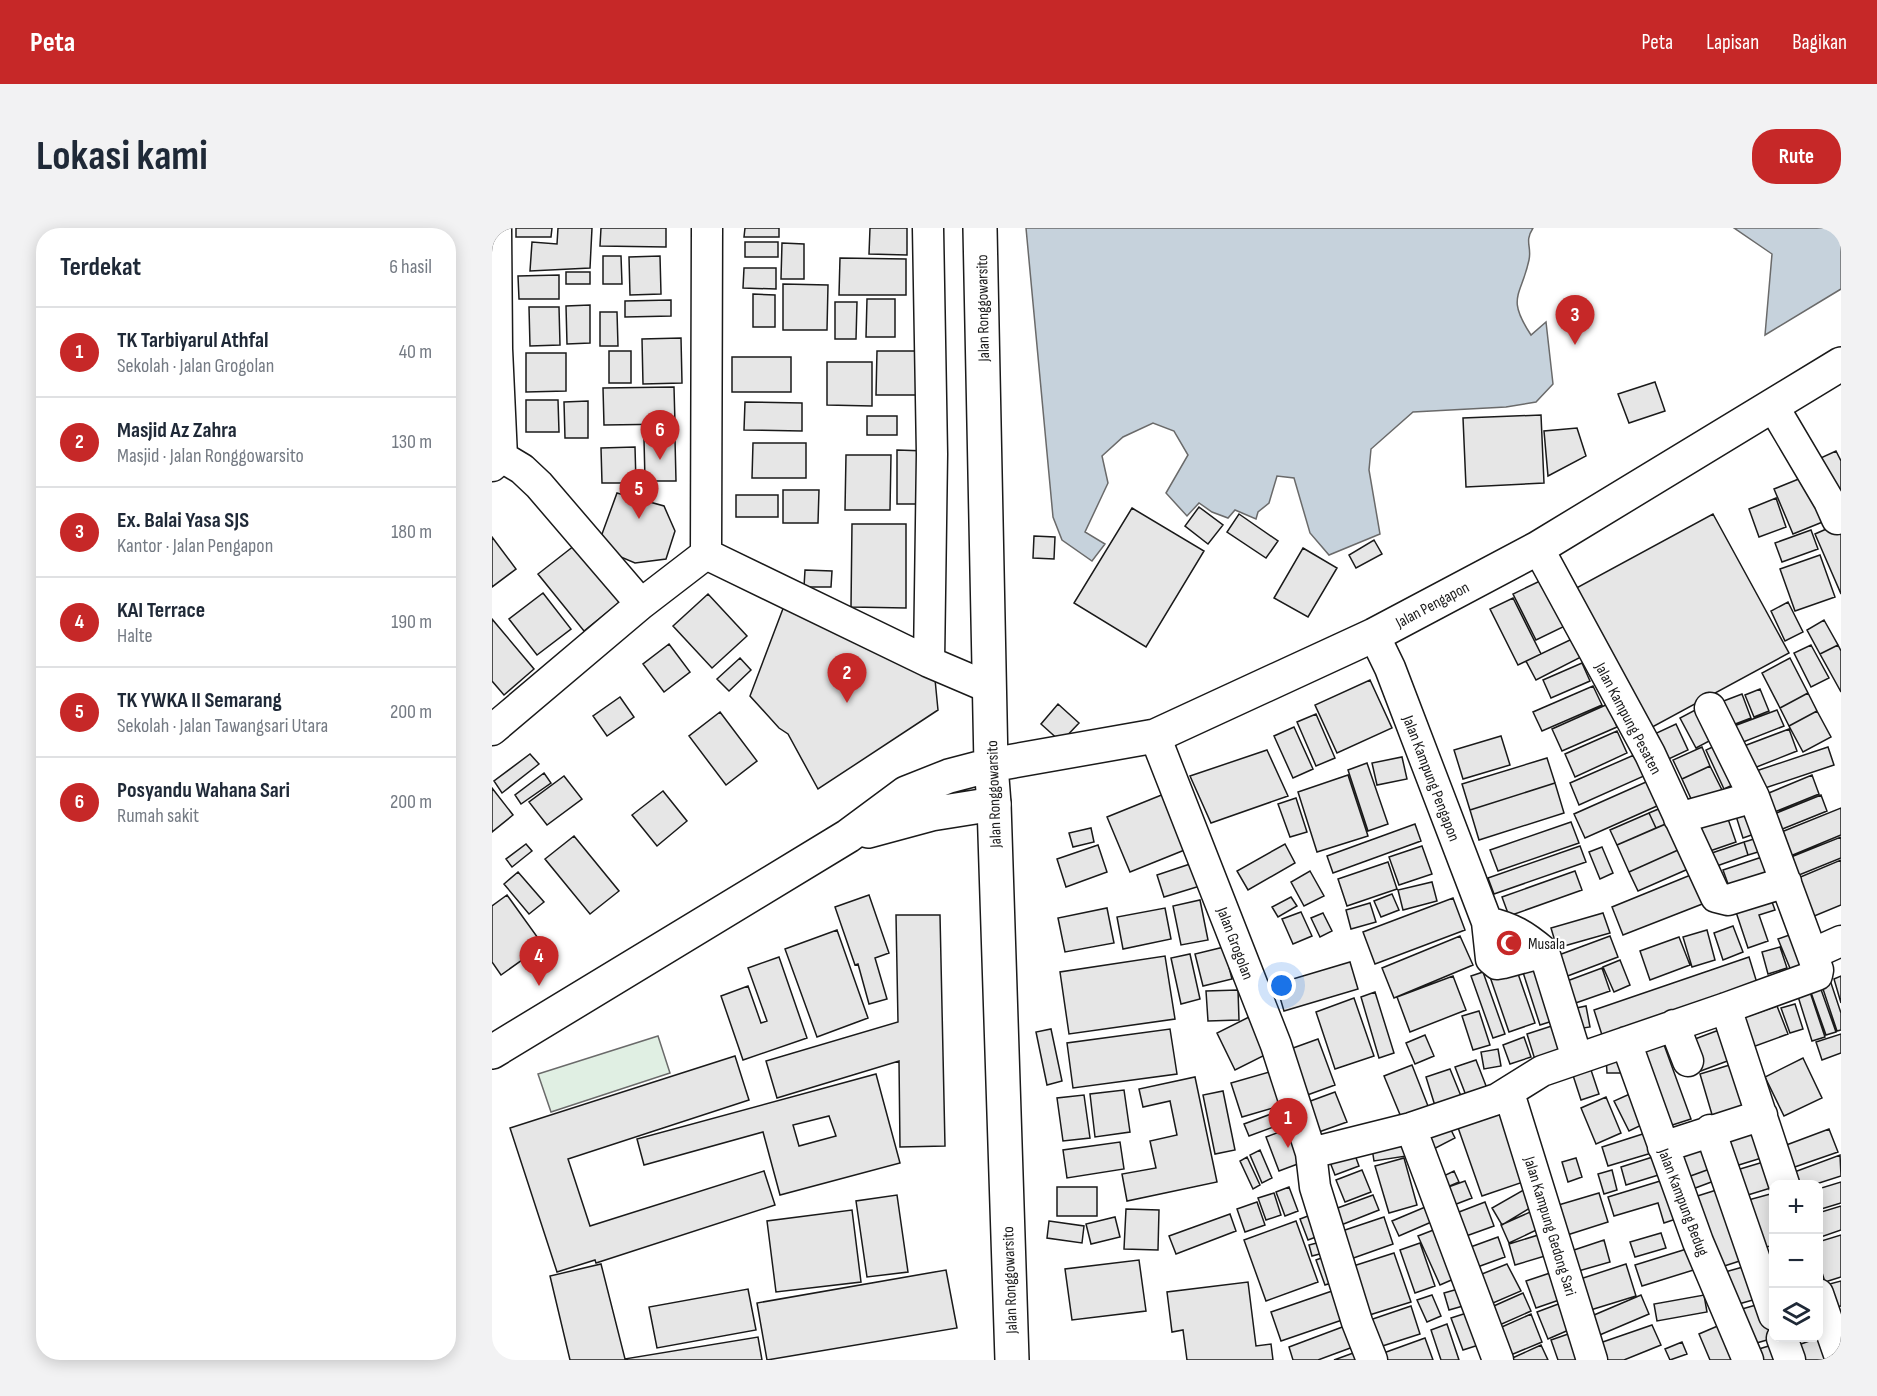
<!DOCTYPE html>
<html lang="id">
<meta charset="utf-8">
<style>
body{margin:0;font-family:"Sofia Sans Condensed",sans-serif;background:#f2f2f3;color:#1f2937}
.controls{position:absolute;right:18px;bottom:18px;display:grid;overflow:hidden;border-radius:12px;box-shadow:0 3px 15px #0003}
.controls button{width:54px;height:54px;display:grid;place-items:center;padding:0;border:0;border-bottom:2px solid #e0e1e3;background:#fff;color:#1f2937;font:30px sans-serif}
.you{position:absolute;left:790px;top:758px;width:21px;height:21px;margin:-15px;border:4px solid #fff;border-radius:50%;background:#1a73e8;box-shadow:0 0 0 9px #1a73e833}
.badge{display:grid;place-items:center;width:39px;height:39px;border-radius:50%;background:#c62828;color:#fff;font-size:20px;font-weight:700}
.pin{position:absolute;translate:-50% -50px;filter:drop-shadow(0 2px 3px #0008)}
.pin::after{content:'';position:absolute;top:32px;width:21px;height:18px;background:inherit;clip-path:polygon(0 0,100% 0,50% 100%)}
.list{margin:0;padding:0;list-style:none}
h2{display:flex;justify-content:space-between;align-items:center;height:78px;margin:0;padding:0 24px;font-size:26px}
h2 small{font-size:20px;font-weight:400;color:#747a83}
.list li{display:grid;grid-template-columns:39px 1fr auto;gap:18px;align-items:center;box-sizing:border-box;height:90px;padding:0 24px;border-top:2px solid #e0e1e3}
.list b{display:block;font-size:22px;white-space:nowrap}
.list p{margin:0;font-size:20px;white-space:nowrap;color:#747a83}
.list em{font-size:20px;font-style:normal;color:#747a83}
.icon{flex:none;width:33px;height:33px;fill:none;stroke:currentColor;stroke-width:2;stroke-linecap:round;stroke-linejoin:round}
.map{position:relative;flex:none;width:1349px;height:1132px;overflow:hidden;border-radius:24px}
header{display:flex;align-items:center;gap:36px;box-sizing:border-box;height:84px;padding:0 30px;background:#c62828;color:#fff}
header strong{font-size:28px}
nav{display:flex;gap:33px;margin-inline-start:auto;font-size:21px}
.intro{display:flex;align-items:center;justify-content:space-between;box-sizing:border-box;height:144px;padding:0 36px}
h1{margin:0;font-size:42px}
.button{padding:15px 27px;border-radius:24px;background:#c62828;color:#fff;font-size:21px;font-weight:700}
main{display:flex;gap:36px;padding:0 36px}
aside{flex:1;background:#fff;border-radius:24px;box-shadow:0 3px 15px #0003}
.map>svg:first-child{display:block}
.green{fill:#e0efe3;stroke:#6a6a6a;stroke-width:1.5}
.water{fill:#c6d2dc;stroke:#6a6a6a;stroke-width:1.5}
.building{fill:#e6e6e6;stroke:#1a1a1a;stroke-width:1.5;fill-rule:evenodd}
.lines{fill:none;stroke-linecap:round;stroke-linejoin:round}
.minor-casing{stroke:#1a1a1a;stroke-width:33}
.major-casing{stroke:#1a1a1a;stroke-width:36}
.highway-casing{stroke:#1a1a1a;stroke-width:36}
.minor{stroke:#fff;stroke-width:30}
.major{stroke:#fff;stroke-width:33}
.highway{stroke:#fff;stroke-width:33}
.labels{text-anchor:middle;stroke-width:4.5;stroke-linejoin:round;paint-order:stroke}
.street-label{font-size:16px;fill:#1a1a1a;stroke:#fff}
.poi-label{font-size:16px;fill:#1a1a1a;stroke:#fff;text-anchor:start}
</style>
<header>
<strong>Peta</strong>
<nav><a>Peta</a><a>Lapisan</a><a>Bagikan</a></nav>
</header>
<div class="intro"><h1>Lokasi kami</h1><a class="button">Rute</a></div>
<main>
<aside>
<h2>Terdekat<small>6 hasil</small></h2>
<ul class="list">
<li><span class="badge">1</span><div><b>TK Tarbiyarul Athfal</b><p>Sekolah · Jalan Grogolan</p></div><em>40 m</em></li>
<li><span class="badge">2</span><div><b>Masjid Az Zahra</b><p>Masjid · Jalan Ronggowarsito</p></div><em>130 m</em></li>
<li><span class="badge">3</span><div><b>Ex. Balai Yasa SJS</b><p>Kantor · Jalan Pengapon</p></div><em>180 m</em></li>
<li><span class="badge">4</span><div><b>KAI Terrace</b><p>Halte</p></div><em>190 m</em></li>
<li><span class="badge">5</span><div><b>TK YWKA II Semarang</b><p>Sekolah · Jalan Tawangsari Utara</p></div><em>200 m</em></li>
<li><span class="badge">6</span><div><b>Posyandu Wahana Sari</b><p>Rumah sakit</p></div><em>200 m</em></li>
</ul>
</aside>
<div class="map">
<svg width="1349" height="1132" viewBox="0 0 1349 1132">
<rect width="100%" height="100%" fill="#fff"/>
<path class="green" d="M166,808L178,845L59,884L46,846Z"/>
<path class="water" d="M534,0H1041C1032,14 1040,18 1037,32C1029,69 1014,69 1039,107L1054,94L1061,156L1044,174L1014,179L921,184L879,221L877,242L888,306L837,327L818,305L802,250L785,248L777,275L766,284L764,291L743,282L736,290L720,284L707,275L695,288L674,265L696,227L682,203L661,195L631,209L610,228L616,255L593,304L613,316L600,333L570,312L561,289Z
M1242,0H1349V61L1273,107L1280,26Z"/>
<path class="building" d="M24,0H60L59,9H24Z
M66,0H100L98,40L38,43L40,14L65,16Z
M109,0H174V19L108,18Z
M253,0H287V9H252Z
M378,0H415V27L377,26Z
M253,14H286V29H253Z
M290,15L312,16V51H289Z
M111,28H129L130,56H111Z
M168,28L169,66L138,67L137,29Z
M348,30L414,31V67H347Z
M252,40H284V61L251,60Z
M74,44H98V56H74Z
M67,47V71H27L26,48Z
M291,56L336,57L335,102H291Z
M261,66L283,67V99H261Z
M375,71H403V109H374Z
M179,72V88L133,89V73Z
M343,74H365L364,111H343Z
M98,77V115L75,116L74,78Z
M37,79H67L68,117L38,118Z
M108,84H125L126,118H108Z
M189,110L190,155L151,156L150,111Z
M117,123H139V155H117Z
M385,123H428L427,167H384Z
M34,125H74V163L34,164Z
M240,129H299V164H240Z
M335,134H380V178L335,177Z
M1163,154L1173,183L1137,195L1126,166Z
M182,159L183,196L112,197L111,160Z
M34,172H66L67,204H34Z
M96,173V210H73L72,174Z
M253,174L310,175V203L252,202Z
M1049,187L1052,255L974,259L971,190Z
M375,188H405V207H375Z
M1085,200L1094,228L1056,248L1052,203Z
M152,211H183L184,253H153Z
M261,215H314V250H260Z
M143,219L144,255H110L109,220Z
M405,222L434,223V276H405Z
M1344,223L1349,233V283L1322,233Z
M354,227H399L398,282H353Z
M1319,246L1338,291L1301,306L1282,261Z
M291,262H327L326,295H291Z
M125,265L172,278L183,303L174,331L143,335L117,324L110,306Z
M244,267H286V289H244Z
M1284,270L1294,299L1267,309L1257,281Z
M707,279L731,297L716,316L693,298Z
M640,280L712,323L654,419L582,375Z
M747,286L786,313L774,330L735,304Z
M1221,286L1297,425L1153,503L1077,364Z
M1348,295L1349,298V366L1323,306Z
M360,296H414V380L359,379Z
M1319,302L1326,321L1290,334L1283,315Z
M542,308L563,309L562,331L541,330Z
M0,309L24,341L0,359Z
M882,312L890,326L864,340L857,327Z
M87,314L133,370L92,403L46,346Z
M811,320L845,340L816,389L782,370Z
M1328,327L1343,369L1303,383L1288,341Z
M313,342L340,343L339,359H312Z
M1050,352L1073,398L1044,412L1021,366Z
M51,365L79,401L45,427L17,391Z
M216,366L255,408L220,440L181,398Z
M1021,370L1049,426L1026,437L998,381Z
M1296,374L1311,404L1293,413L1279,383Z
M292,378L442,441L446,482L326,561L296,506L287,500L258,468Z
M0,391L42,441L12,467L0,453Z
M1332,392L1346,417L1328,426L1315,402Z
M1080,411L1089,429L1044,452L1034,433Z
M177,416L198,444L172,464L151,436Z
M1319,417L1337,450L1319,459L1302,425Z
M1346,417L1349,423V464L1328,426Z
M248,430L259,442L237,463L225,451Z
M1298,430L1316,465L1288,480L1270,445Z
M1090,435L1098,453L1059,470L1051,452Z
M878,452L900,500L845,525L823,477Z
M1101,458L1110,477L1050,503L1041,484Z
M1268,461L1277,483L1262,489L1253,467Z
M1316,465L1325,483L1297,498L1288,480Z
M1250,466L1259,490L1238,498L1229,474Z
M128,469L142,489L115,508L101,488Z
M566,476L587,495L569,514L549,496Z
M1116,476L1125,499L1070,523L1060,501Z
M1207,480L1223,510L1204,520L1188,490Z
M1285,482L1292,498L1241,518L1234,501Z
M1325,483L1339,509L1311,524L1297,498Z
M228,484L265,533L234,557L197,508Z
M824,486L843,530L824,538L805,494Z
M1184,496L1196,522L1168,535L1156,509Z
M802,499L821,541L801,550L782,508Z
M1297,501L1305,523L1252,544L1244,521Z
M1125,503L1135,525L1083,549L1073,526Z
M1009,508L1018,537L971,551L962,522Z
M1229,515L1247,554L1232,561L1214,522Z
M1210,519L1218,538L1190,551L1181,532Z
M1336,519L1342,537L1270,561L1264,543Z
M775,522L796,568L719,595L698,548Z
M38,526L47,536L10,565L2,553Z
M1142,527L1152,548L1087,577L1078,555Z
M910,529L915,551L885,557L880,535Z
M1055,530L1063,555L978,582L970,556Z
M875,535L896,596L876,603L856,542Z
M1218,538L1230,562L1201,575L1190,551Z
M52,545L59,555L29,576L23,567Z
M856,547L876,608L825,624L806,564Z
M1320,547L1327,566L1280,585L1272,567Z
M72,548L90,571L55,597L37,574Z
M1163,550L1174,574L1093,610L1082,586Z
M1063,555L1072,585L987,612L978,582Z
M0,560L21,587L0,604Z
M171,563L195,593L165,618L140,587Z
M672,566L695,621L638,644L615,589Z
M1329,567L1335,583L1288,602L1282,586Z
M804,570L815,604L798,609L786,576Z
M1176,577L1183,592L1164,600L1157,585Z
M1349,580V607L1296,629L1287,605Z
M1261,582L1268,604L1251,610L1244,588Z
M1157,585L1164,600L1125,617L1118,602Z
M1235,588L1244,614L1215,624L1207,598Z
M1183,592L1195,618L1137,644L1125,617Z
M1079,594L1087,615L1006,643L998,622Z
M923,596L929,613L841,645L835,628Z
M599,600L602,614L581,619L577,605Z
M82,608L127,663L98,686L53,631Z
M1272,608L1276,621L1256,627L1252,614Z
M1349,609V630L1307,647L1299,629Z
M1252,614L1256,627L1219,640L1214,627Z
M34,616L40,623L20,639L14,631Z
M793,616L803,635L756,662L745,643Z
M606,617L615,644L574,659L565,631Z
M930,618L940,646L907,657L897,629Z
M1088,618L1094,634L1002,666L996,650Z
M1195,618L1203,638L1146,663L1137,644Z
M1110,619L1121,645L1108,651L1097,624Z
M1276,627L1285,652L1240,667L1231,642Z
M1349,632V677L1315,691L1299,653Z
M896,634L905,661L855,678L846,651Z
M701,635L708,658L672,669L665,647Z
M818,643L832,668L812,678L799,654Z
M1083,643L1090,662L1017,688L1010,669Z
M26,644L52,674L37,686L12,656Z
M1206,644L1218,673L1131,707L1120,679Z
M940,654L945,673L911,682L906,662Z
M1276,663L1283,682L1267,687L1276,713L1256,720L1241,675Z
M900,666L907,682L889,689L882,673Z
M15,667L51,717L9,747L0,734V678Z
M377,667L397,725L383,730L395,771L377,776L366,736L363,737L343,679Z
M799,669L805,678L786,689L780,679Z
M961,670L973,702L883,736L871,704Z
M708,672L716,712L689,717L681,678Z
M878,675L884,694L859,701L854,682Z
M615,680L622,715L573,724L566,690Z
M673,680L679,711L631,721L625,689Z
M809,684L820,708L801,716L790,691Z
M831,685L840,703L828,709L819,690Z
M1111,685L1118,705L1065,720L1059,700Z
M404,687H448L453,918L408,919L407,833L285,870L274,833L406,794Z
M1241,698L1251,724L1231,732L1222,705Z
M345,702L376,790L325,809L293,721Z
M1215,702L1223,732L1200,739L1191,709Z
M1303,705L1316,739L1300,745L1286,711Z
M968,708L981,737L902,770L890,740Z
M1118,708L1126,729L1065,752L1056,731Z
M1187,709L1198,737L1158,752L1148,723Z
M732,719L740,751L711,758L703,726Z
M1288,719L1295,740L1276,746L1270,724Z
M1049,725L1070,790L1048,797L1027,732Z
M698,726L708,771L689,776L679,730Z
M673,728L683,791L577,806L568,744Z
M287,729L315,810L251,832L229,768L256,758L269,795L275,793L256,740Z
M1257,729L1265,755L1110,807L1102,782Z
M1128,732L1138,757L1122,764L1111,739Z
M858,734L866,761L792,783L784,756Z
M1022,734L1043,795L1017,804L996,743Z
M1110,740L1118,763L1075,778L1067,756Z
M991,744L1013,806L1001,810L979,748Z
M961,748L974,782L918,804L905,769Z
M1349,748V775L1342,751Z
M1337,749L1349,785V802L1345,803L1328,752Z
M1326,753L1344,804L1334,807L1316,756Z
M1316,758L1333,809L1320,813L1304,762Z
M746,762L747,792L716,793L714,763Z
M883,764L902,825L887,830L869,769Z
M862,770L882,828L843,841L824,784Z
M1303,776L1311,801L1298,805L1289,780Z
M1094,778L1098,799L1079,802L1075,782Z
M1285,778L1296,806L1255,821L1245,792Z
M987,783L998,817L981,822L970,788Z
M757,789L775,826L743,842L725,805Z
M1072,794L1081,823L1044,835L1035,806Z
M559,801L570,853L555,857L544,804Z
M678,801L685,846L581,860L575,815Z
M1227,802L1238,832L1206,844L1195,814Z
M1349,806V825L1330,832L1324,814Z
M933,807L942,828L923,836L914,815Z
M1032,809L1039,829L1018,836L1011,817Z
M826,811L843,857L807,870L790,824Z
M1171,814L1199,891L1171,900L1143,824Z
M1006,821L1009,838L992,841L989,824Z
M1138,827L1139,845H1115L1114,828Z
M243,828L257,872L76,931L98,998L272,943L283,977L104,1035L103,1032L65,1044L18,900Z
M1095,830L1107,866L1089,872L1077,835Z
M1311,830L1330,870L1292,888L1273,849Z
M984,832L996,863L975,870L963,839Z
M1241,836L1255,880L1221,890L1208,846Z
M920,837L936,878L909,889L892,848Z
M788,841L798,875L750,889L739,855Z
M958,841L971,873L944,881L934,849Z
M384,846L408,935L288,967L271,904L152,937L145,911ZM337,888L344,908L307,918L301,897Z
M703,849L725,954L635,973L630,946L664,940L658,913L685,907L678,873L651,879L647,861Z
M632,862L638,904L603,909L598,866Z
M731,863L743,922L723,926L711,867Z
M843,864L855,894L824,905L813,875Z
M1140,865L1154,895L1137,903L1122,873Z
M592,867L598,910L571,913L565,870Z
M1114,869L1129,905L1104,916L1089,880Z
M1012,875L1037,952L990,968L963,891Z
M787,883L792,895L757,908L752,896Z
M954,892L963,910L932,926L923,908Z
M1263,894L1276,928L1237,940L1227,908Z
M806,897L819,931L787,943L774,909Z
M1337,901L1346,924L1297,941L1289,919Z
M1157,904L1163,924L1116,938L1110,919Z
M917,908L921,927L882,933L879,914Z
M1217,910L1226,938L1193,950L1182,923Z
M628,914L632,941L575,950L571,922Z
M860,919L867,938L843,947L836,929Z
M768,922L780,950L770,955L758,927Z
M1167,927L1173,945L1134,957L1129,939Z
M1348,927L1349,948L1324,956H1300L1297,946Z
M755,929L768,957L761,961L748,933Z
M912,930L925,977L897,985L883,938Z
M1084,930L1090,949L1076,954L1070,934Z
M1278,932L1282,959L1246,970L1238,944Z
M1226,938L1230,950L1198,962L1193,950Z
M870,942L879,964L853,974L844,952Z
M1120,942L1125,962L1112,966L1106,946Z
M962,943L967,954L946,963L941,953Z
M1178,950L1190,989L1172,995L1166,975L1122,988L1116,969Z
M973,953L980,970L954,980L948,962Z
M1349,954V975L1326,982V961Z
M565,959H605V988H565Z
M797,959L806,983L793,988L784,964Z
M1037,959L1046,975L1010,997L1000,980Z
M1234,959L1257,1030L1223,1041L1199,970Z
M782,965L789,987L774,992L766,970Z
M1107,965L1116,994L1072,1008L1063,978Z
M1282,965V1017L1264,1022L1249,974Z
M405,967L416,1044L375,1049L364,973Z
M881,967L887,982L839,1001L832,985Z
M765,974L773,997L753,1004L745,981Z
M993,974L1002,998L963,1012L954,989Z
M938,977L944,992L907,1008L900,993Z
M1349,978V1002L1326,1010V985Z
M634,981L667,982L666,1022L632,1021Z
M1045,981L1053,998L1017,1015L1009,997Z
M360,982L369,1054L284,1064L275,993Z
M824,985L832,1006L816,1012L808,991Z
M738,986L744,1003L684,1026L677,1008Z
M623,989L628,1009L599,1016L594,996Z
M892,989L901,1016L853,1033L844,1005Z
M557,993L592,998L590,1015L555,1010Z
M804,993L826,1054L774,1073L752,1012Z
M944,1001L964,1050L948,1057L926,1008Z
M1056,1004L1063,1025L1023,1037L1017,1016Z
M1169,1005L1174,1020L1143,1029L1138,1014Z
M1349,1007V1049L1333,1054L1326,1032V1014Z
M1006,1009L1013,1029L980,1041L973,1021Z
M836,1012L839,1023L820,1028L817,1017Z
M1112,1012L1118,1034L1083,1044L1076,1024Z
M928,1015L943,1058L923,1065L908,1022Z
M1201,1019L1208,1040L1150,1058L1143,1037Z
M902,1025L919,1074L871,1089L855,1040Z
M840,1026L848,1052L833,1057L824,1032Z
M647,1032L654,1083L580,1092L573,1041Z
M109,1036L133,1131L266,1109L270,1132H78L58,1048Z
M1015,1036L1029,1063L994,1078L985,1048Z
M1134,1036L1144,1068L1092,1084L1082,1053Z
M1258,1037L1268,1070L1236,1079L1226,1046Z
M454,1042L465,1100L275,1132L265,1075Z
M1064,1043L1073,1070L1044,1080L1034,1053Z
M1349,1053V1078L1336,1081L1330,1058Z
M756,1054L764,1118L779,1116L781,1132H695L691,1102L680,1104L675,1064Z
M973,1059L978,1076L957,1082L952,1065Z
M256,1061L264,1102L165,1120L157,1079Z
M843,1062L853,1091L789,1113L779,1084Z
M1031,1065L1039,1083L1003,1099L995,1081Z
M940,1067L949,1088L935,1094L925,1072Z
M1149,1067L1157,1086L1103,1109L1095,1090Z
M1212,1067L1215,1084L1165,1093L1162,1076Z
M1069,1075L1079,1101L1056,1111L1045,1084Z
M1271,1075L1282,1110L1254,1118L1243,1083Z
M919,1078L928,1106L881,1121L872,1094Z
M984,1082L996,1114L971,1122L959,1090Z
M1039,1086L1050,1114L1014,1129L1003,1102Z
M1235,1094L1251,1132H1218L1207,1106Z
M955,1096L967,1132H949L939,1102Z
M1160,1097L1169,1117L1132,1132H1106L1102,1117Z
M853,1098L861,1119L826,1132H801L797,1119Z
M1079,1105L1088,1132H1066L1059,1112Z
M1334,1107L1298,1120L1294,1110H1326Z
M1334,1107L1342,1132H1302L1298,1120Z
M933,1110L941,1132H888L886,1127Z
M1190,1114L1195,1126L1178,1132L1173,1121Z
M1049,1117L1056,1132H1016Z
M1280,1117L1286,1132H1260L1257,1124Z
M864,1124L867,1132H842Z"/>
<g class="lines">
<defs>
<path id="minor" d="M436,0L440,226L437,434
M1281,178L1337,273L1345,291
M10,229L30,241L47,257L149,376
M0,238L10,229L5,121L4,0
M1046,320L1158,526L1224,669L1236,672L1294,654
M214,326L437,434L498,460
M882,407L898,440L995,694L999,731L1005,736L1011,735L1052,724
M0,502L149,376L214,326L215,0
M663,508L784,817L819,925L823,959L865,1094L880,1132
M1187,590L1262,569
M995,694C1020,700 1032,707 1052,724
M1052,724L1085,830
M1320,726L1349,713
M1234,780L1292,956
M1182,797L1196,833
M1134,814L1206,1014L1256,1132
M1017,865L1100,1132
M919,900L1006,1132
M1218,902L1282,1087
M1171,919L1270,887
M819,925L919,900L1005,871L1050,843L1234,780L1325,747L1326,742L1262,569L1218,480
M1326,1066L1349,1132
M1290,1110L1298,1132"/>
<path id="major" d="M376,603L439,586L502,576
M0,824L356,608L414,565L457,548L499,537L488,0"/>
<path id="highway" d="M520,1132L502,576L499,537L663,508L882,407L1046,320L1349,136"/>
</defs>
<use href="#minor" class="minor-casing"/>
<use href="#major" class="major-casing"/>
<use href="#highway" class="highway-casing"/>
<use href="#minor" class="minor"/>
<use href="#major" class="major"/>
<use href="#highway" class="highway"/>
</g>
<defs>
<symbol id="mosque-disc" viewBox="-11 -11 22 22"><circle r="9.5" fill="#c62828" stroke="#fff"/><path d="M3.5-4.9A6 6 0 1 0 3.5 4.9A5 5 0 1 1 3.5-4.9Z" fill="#fff"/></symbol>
</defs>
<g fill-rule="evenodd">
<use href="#mosque-disc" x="1002" y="700" width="30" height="30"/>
</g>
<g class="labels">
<g class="street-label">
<text transform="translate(490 80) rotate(-91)" y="6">Jalan Ronggowarsito</text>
<text transform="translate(940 376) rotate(-28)" y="6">Jalan Pengapon</text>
<text transform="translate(1137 490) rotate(62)" y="6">Jalan Kampung Pesaten</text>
<text transform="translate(940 550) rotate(69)" y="6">Jalan Kampung Pengapon</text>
<text transform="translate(501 566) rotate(-92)" y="6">Jalan Ronggowarsito</text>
<text transform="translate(744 715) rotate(69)" y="6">Jalan Grogolan</text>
<text transform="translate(1192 974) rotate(69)" y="6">Jalan Kampung Bedug</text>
<text transform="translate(1059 998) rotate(73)" y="6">Jalan Kampung Gedong Sari</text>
<text transform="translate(517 1052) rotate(-92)" y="6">Jalan Ronggowarsito</text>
</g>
<g class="poi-label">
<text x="1036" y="721">Musala</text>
</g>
</g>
</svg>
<div class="controls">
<button>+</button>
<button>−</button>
<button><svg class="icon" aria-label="layers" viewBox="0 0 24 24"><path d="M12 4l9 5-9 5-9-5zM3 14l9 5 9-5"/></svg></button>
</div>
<div class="you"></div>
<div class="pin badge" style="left:796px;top:920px">1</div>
<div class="pin badge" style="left:355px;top:475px">2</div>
<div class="pin badge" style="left:1083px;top:117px">3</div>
<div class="pin badge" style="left:47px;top:758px">4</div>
<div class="pin badge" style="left:147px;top:291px">5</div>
<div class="pin badge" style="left:168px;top:232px">6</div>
</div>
</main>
